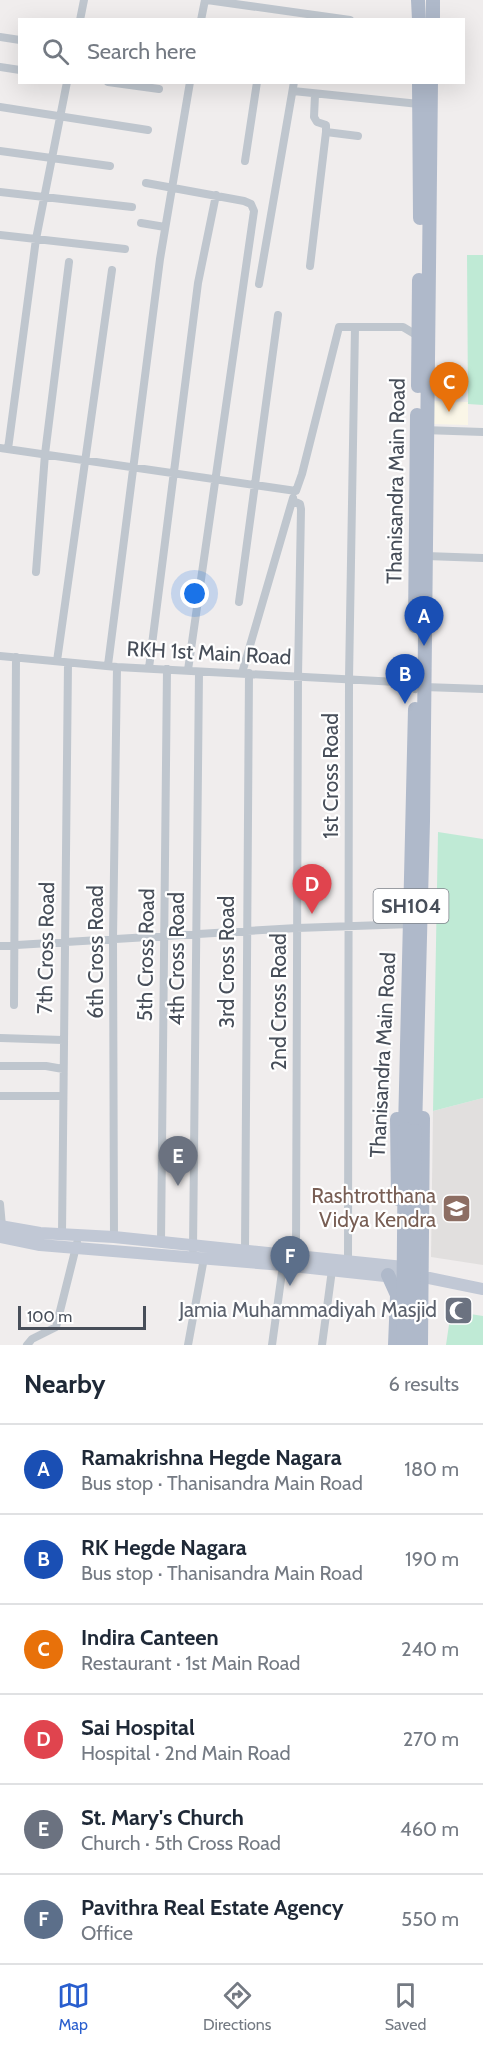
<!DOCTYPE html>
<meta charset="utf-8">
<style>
body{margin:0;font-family:Cabin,sans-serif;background:#f2f2f3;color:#1f2937}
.scale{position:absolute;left:18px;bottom:15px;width:128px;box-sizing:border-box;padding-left:6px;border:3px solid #474e59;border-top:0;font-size:16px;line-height:21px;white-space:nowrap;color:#474e59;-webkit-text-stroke:4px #fff;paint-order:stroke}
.you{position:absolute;left:195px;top:594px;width:21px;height:21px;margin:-15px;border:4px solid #fff;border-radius:50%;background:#1a73e8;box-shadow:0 0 0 9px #1a73e833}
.badge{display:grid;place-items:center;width:39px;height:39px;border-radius:50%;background:#295ece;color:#fff;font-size:20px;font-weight:700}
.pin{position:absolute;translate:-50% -50px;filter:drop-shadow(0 2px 3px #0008)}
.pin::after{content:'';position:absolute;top:32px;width:21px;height:18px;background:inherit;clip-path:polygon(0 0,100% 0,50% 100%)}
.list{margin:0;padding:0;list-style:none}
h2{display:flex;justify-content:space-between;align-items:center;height:78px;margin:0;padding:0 24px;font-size:26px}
h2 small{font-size:20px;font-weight:400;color:#747a83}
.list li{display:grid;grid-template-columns:39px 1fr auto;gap:18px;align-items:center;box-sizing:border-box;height:90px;padding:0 24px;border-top:2px solid #e0e1e3}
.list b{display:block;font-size:22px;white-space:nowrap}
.list p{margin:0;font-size:20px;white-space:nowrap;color:#747a83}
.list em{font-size:20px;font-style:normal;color:#747a83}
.icon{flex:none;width:33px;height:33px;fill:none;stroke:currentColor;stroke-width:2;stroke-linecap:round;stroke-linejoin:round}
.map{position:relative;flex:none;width:483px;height:1345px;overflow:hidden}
.search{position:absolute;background:#fff;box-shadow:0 6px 24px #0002;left:18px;right:18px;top:18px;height:66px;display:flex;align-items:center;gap:15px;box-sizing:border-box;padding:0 21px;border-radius:0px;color:#747a83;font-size:22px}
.sheet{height:618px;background:#fff}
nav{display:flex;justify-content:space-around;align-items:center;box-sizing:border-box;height:84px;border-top:2px solid #e0e1e3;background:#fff;font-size:16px;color:#747a83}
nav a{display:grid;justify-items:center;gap:3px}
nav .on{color:#295ece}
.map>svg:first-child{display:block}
.commercial{fill:#faf6e7}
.education{fill:#e1dfde}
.green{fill:#bfead5}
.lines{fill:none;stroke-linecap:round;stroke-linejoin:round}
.minor{stroke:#bfc6ce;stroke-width:8}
.secondary{stroke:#c1c8d5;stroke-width:12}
.primary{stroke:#afb9ca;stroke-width:14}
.primary-bridge{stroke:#afb9ca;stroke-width:14}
.labels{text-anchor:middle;stroke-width:4.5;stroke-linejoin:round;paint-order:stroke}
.shield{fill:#fff;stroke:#7e838b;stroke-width:1.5}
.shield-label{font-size:20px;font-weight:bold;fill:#474e59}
.street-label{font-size:21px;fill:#474e59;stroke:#fff}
.education-label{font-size:21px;fill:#785e54;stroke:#fff;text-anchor:end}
.worship-label{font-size:21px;fill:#5b616d;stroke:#fff;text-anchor:end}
</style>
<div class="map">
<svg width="483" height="1345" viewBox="0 0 483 1345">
<rect width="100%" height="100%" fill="#f0eded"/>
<path class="commercial" d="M432,401L468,402V425L432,424Z"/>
<path class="education" d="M483,1098V1265L431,1257L433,1111Z"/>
<path class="green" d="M467,255H483V405L468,404Z
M438,832L483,839V1098L433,1111Z
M451,1311L483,1316V1345H446Z"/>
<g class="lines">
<path class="minor" d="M207,0L350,20
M80,20L84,0
M201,20L205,0
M0,37L20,40
M0,67L20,70
M108,82L159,89
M293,91L419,104
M315,95L314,117L317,122L326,125V132
M0,107L148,130
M0,151L110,166
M245,161L257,82
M146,183L244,201L251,204L254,211L188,670
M0,192L132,207
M141,223L165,227
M0,235L125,249
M310,266L326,132L358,136
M259,284L294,82
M423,430L483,432
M0,448L296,491L302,474L339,327H403L418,336
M8,449L36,239L67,82
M293,501L300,504L301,509L298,676L296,1255
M426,556L483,558
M36,572L45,454L69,262
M239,602L278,315
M0,656L117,667L397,682L415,689
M57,661L112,270
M108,665L160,259L190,82
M149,668L198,283L216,195
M242,673L293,498
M424,687L483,689
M0,946L297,928L412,924
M14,1005L16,657
M0,1038L63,1040
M0,1066H46L63,1069
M0,1096H62
M0,1204L2,1226
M62,1234L68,663
M114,1237L113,939L117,667
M161,1242L167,669
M193,1250L199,672
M245,1250L249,673
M348,1261L349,679L355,327
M27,1345L32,1339L56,1327L77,1243
M188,1345L204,1258
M272,1345L283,1265
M322,1345L332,1270"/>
<path class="secondary" d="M0,1226L40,1233L114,1237L413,1268
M0,1237L40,1245L283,1265L413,1279
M429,1278L483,1289"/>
<path class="primary" d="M418,0L419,20
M433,20V0
M419,82L420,218
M418,386L419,280
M415,626L417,415
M397,1119L398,1199
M405,1129L415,709
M415,1131L423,821L431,82
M388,1275L397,1295
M395,1345L397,1296
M421,1345L423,1118"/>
<path class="primary-bridge" d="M403,1345L405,1129
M413,1345L415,1131"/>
</g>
<defs>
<symbol id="school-square" viewBox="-11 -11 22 22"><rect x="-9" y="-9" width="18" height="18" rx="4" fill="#8d6e63" stroke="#fff"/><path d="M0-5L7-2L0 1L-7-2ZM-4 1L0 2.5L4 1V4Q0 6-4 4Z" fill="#fff"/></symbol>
<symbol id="mosque-square" viewBox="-11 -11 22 22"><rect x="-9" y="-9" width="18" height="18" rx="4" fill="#6b7280" stroke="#fff"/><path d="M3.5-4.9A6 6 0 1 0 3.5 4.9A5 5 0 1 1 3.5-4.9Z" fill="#fff"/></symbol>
</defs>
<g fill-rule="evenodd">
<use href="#school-square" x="440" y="1192" width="33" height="33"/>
<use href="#mosque-square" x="442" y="1294" width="33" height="33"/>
</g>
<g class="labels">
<rect class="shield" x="373.5" y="889" width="75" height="34" rx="4.5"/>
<g class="shield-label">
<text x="411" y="913">SH104</text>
</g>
<g class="street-label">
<text transform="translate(396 481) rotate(-89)" y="7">Thanisandra Main Road</text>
<text transform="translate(209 653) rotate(3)" y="7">RKH 1st Main Road</text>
<text transform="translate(331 776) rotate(-90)" y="7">1st Cross Road</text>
<text transform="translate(46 948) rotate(-89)" y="7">7th Cross Road</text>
<text transform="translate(96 952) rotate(-90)" y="7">6th Cross Road</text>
<text transform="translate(146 955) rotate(-89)" y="7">5th Cross Road</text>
<text transform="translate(177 959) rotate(-90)" y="7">4th Cross Road</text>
<text transform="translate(227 962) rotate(-90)" y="7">3rd Cross Road</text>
<text transform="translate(279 1002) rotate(-90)" y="7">2nd Cross Road</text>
<text transform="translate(383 1055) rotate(-87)" y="7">Thanisandra Main Road</text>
</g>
<g class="education-label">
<text x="436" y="1203">Rashtrotthana<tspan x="436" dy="24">Vidya Kendra</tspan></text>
</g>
<g class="worship-label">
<text x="437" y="1317">Jamia Muhammadiyah Masjid</text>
</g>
</g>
</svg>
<div class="scale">100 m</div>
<div class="you"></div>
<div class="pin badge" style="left:424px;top:646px;background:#1a4fb4">A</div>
<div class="pin badge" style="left:405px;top:704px;background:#1a4fb4">B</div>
<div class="pin badge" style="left:449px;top:412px;background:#e8710a">C</div>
<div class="pin badge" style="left:312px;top:914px;background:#e0444e">D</div>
<div class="pin badge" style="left:178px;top:1186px;background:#6b7280">E</div>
<div class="pin badge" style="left:290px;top:1286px;background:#5c6f8a">F</div>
<div class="search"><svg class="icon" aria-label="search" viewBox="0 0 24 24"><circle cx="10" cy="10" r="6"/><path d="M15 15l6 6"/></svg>Search here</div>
</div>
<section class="sheet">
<h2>Nearby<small>6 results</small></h2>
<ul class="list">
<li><span class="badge" style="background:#1a4fb4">A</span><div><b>Ramakrishna Hegde Nagara</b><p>Bus stop · Thanisandra Main Road</p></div><em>180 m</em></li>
<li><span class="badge" style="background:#1a4fb4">B</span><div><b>RK Hegde Nagara</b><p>Bus stop · Thanisandra Main Road</p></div><em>190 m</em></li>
<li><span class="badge" style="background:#e8710a">C</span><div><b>Indira Canteen</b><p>Restaurant · 1st Main Road</p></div><em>240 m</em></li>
<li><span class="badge" style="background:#e0444e">D</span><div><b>Sai Hospital</b><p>Hospital · 2nd Main Road</p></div><em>270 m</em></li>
<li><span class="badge" style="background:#6b7280">E</span><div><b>St. Mary's Church</b><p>Church · 5th Cross Road</p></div><em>460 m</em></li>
<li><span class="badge" style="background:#5c6f8a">F</span><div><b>Pavithra Real Estate Agency</b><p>Office</p></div><em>550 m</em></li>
</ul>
</section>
<nav>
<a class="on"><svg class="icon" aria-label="map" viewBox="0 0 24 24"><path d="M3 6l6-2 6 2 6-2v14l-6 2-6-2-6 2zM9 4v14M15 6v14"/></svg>Map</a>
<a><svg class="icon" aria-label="directions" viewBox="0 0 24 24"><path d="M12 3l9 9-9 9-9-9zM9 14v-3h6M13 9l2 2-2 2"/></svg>Directions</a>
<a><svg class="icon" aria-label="saved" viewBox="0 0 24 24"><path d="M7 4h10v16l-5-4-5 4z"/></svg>Saved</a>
</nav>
